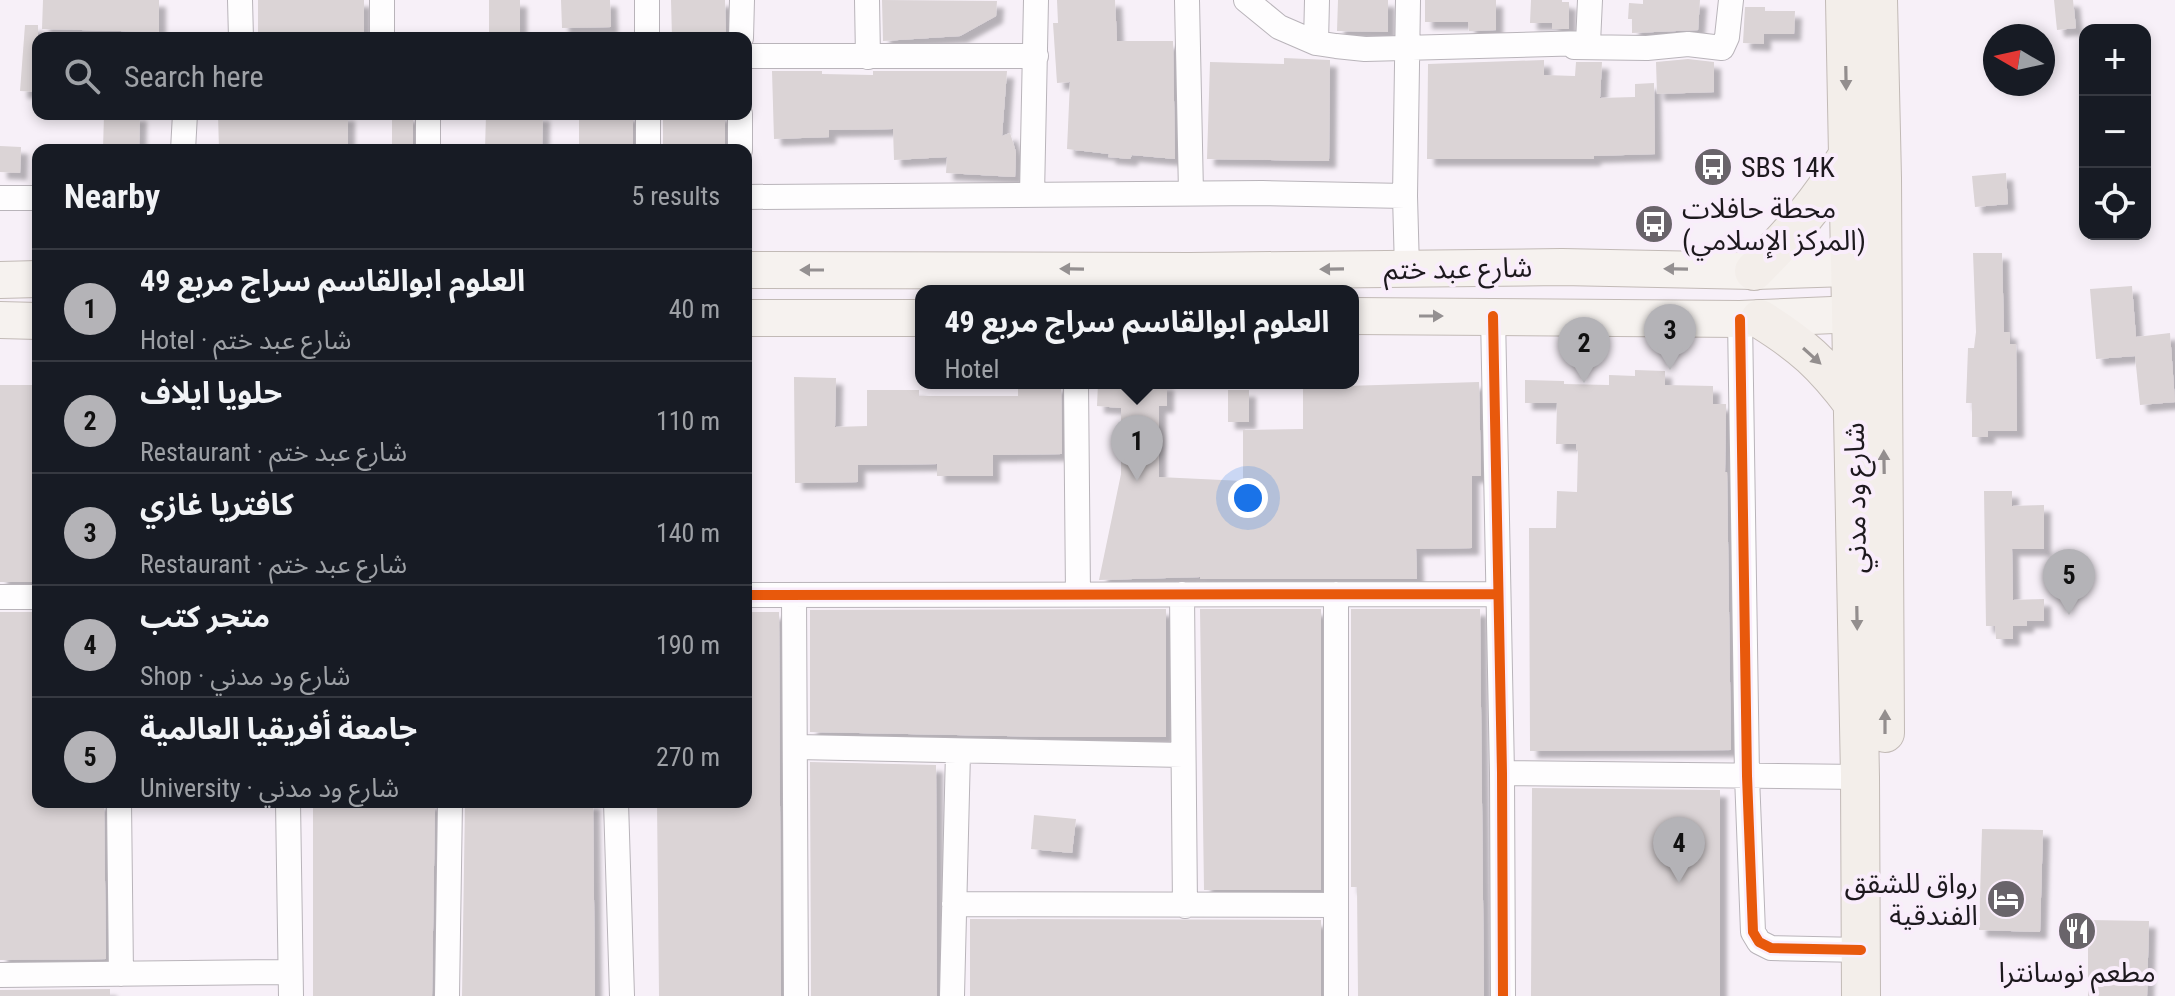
<!DOCTYPE html>
<meta charset="utf-8">
<style>
body{margin:0;font-family:"Roboto Condensed","Noto Sans Arabic",sans-serif;background:#242831;color:#f1f3f6}
.controls{position:absolute;right:24px;top:24px;display:grid;overflow:hidden;border-radius:16px;box-shadow:0 4px 12px #0003}
.controls button{width:72px;height:72px;display:grid;place-items:center;padding:0;border:0;border-bottom:2px solid #363941;background:#171b24;color:#f1f3f6;font:40px sans-serif}
.compass{position:absolute;left:1983px;top:24px;width:72px;height:72px;border-radius:50%;background:#171b24;box-shadow:0 4px 12px #0003;rotate:279deg}
.you{position:absolute;left:1248px;top:498px;width:28px;height:28px;margin:-20px;border:6px solid #fff;border-radius:50%;background:#1a73e8;box-shadow:0 0 0 12px #1a73e833}
.badge{display:grid;place-items:center;width:52px;height:52px;border-radius:50%;background:#b4b3b7;color:#111;font-size:26px;font-weight:700}
.pin{position:absolute;translate:-50% -66px;filter:drop-shadow(0 2px 4px #0008)}
.pin::after{content:'';position:absolute;top:42px;width:28px;height:24px;background:inherit;clip-path:polygon(0 0,100% 0,50% 100%)}
.popup{position:absolute;left:915px;top:285px;width:444px;height:104px;box-sizing:border-box;display:grid;place-content:center;border-radius:16px;background:#171b24;filter:drop-shadow(0 2px 6px #0005);font-size:26px;white-space:nowrap;color:#9ea1a6}
.popup b{font-size:30px;color:#f1f3f6}
.popup::after{content:'';position:absolute;left:50%;top:100%;margin-left:-16px;border:16px solid transparent;border-top-color:#171b24}
.list{margin:0;padding:0;list-style:none}
h2{display:flex;justify-content:space-between;align-items:center;height:104px;margin:0;padding:0 32px;font-size:34px}
h2 small{font-size:26px;font-weight:400;color:#9ea1a6}
.list li{display:grid;grid-template-columns:52px 1fr auto;gap:24px;align-items:center;box-sizing:border-box;height:112px;padding:0 32px;border-top:2px solid #363941}
.list b{display:block;font-size:30px;white-space:nowrap}
.list p{margin:0;font-size:26px;white-space:nowrap;color:#9ea1a6}
.list em{font-size:26px;font-style:normal;color:#9ea1a6}
.icon{flex:none;width:44px;height:44px;fill:none;stroke:currentColor;stroke-width:2;stroke-linecap:round;stroke-linejoin:round}
.map{position:relative;flex:none;width:2175px;height:996px;overflow:hidden}
.search{position:absolute;background:#171b24;box-shadow:0 4px 12px #0003;left:32px;top:32px;width:720px;height:88px;display:flex;align-items:center;gap:20px;box-sizing:border-box;padding:0 28px;border-radius:16px;color:#9ea1a6;font-size:30px}
.panel{position:absolute;background:#171b24;box-shadow:0 4px 12px #0003;left:32px;top:144px;width:720px;height:664px;border-radius:16px}
.map>svg:first-child{display:block}
.building{fill:#dbd4d6;filter:url(#shadow)}
.lines{fill:none;stroke-linecap:round;stroke-linejoin:round}
.minor-casing{stroke:#b9b4ba;stroke-width:26}
.primary-casing{stroke:#c2bab6;stroke-width:38}
.trunk-casing{stroke:#c2bab6;stroke-width:40}
.minor{stroke:#fefdfe;stroke-width:24}
.primary{stroke:#f6f2ef;stroke-width:36}
.trunk{stroke:#f3eeea;stroke-width:38}
.cycleway-casing{stroke:#f9edfb;stroke-width:15}
.cycleway{stroke:#e8590c;stroke-width:10}
.oneway{fill:#938e8e}
.oneway2{fill:#949091}
.labels{text-anchor:middle;stroke-width:8;stroke-linejoin:round;paint-order:stroke}
.poi-label{font-size:28px;fill:#1d191e;stroke:#f9edfb;text-anchor:start}
.street-label{font-size:28px;fill:#1d191e;stroke:#f9edfb}
</style>
<div class="map">
<svg width="2175" height="996" viewBox="0 0 2175 996">
<defs>
<filter id="shadow"><feDropShadow dx="7" dy="7" stdDeviation="2" flood-color="#0004"/></filter>
</defs>
<rect width="100%" height="100%" fill="#f7f0f8"/>
<path class="building" d="M43,0H159V32L42,29Z
M258,0H364V35L258,33Z
M489,0H520V38H489Z
M561,0H610L611,27L562,28Z
M671,0H725L726,38H672Z
M882,0L997,1L996,16L960,36L883,41Z
M1057,0H1115L1117,41H1173L1175,159L1132,155L1130,159L1108,157L1109,154L1067,149L1070,82L1057,83L1053,23H1058Z
M1338,0H1388V32L1337,31Z
M1425,0H1496V30L1469,31L1468,22H1425Z
M1531,0H1562V2H1569V29H1552V23H1530Z
M1643,0H1700L1698,30L1632,33V19H1628L1629,3L1643,4Z
M2054,0H2073L2076,28L2057,30Z
M1745,7H1765V11H1795L1794,34H1764V44L1743,43Z
M25,25H38V92L20,91Z
M1284,58L1330,60L1329,161L1207,159L1210,62L1284,64Z
M1688,59L1714,62V92L1657,94L1656,62Z
M1544,60V75L1575,76L1576,62H1602L1600,98L1635,97V84L1654,83L1655,154L1594,156V159H1427L1428,64Z
M772,71H822V74L873,75V71H1007L1002,136L1010,133L1016,152L1015,177L946,173L947,157L894,160L893,129L829,130V137L774,139Z
M104,114H140L139,150H103Z
M218,114H348V150H219Z
M486,114H543L542,150H485Z
M617,114H633V150H579V116L617,117Z
M663,114H725V150H663Z
M392,115H413V144H392Z
M0,146L21,147L20,173L0,172Z
M2006,173L2008,204L1975,207L1972,176Z
M1973,253H2002L2004,332H2010V344H2016L2017,431H1988V437H1972V403H1966L1968,348H1974L1976,332Z
M2132,286L2136,337L2170,333L2175,402L2140,405L2135,356L2096,359L2090,289Z
M1635,370L1665,371V385L1713,386V404H1726L1725,472H1727L1731,750L1530,751L1529,528H1556L1557,491L1577,492L1578,450H1576V444H1556L1557,403H1525V380L1564,381V384L1609,385V375L1635,376Z
M794,377L836,378L835,427L867,426V390H919V396H1018V385H1061L1062,454L993,455V476H937V464L858,465V482L795,483Z
M1479,382L1481,476H1472V548L1416,549L1417,579H1200V577L1099,580L1121,474V408L1097,406L1098,383H1167V406H1159V477L1243,481V430L1303,429V383H1345V386Z
M0,385H38V582H0Z
M1228,390H1249V422H1228Z
M1984,491H2012V506L2044,505V549H2012L2013,600L2044,599V621H2027V626H2013V639H1996L1995,626H1986Z
M1166,609V737H1057L810,732V610Z
M1200,609H1321V890H1204Z
M1351,609H1480L1484,996H1358L1357,887H1351Z
M0,612H38V802H104L106,959L0,960Z
M746,612H779L781,996H659L657,802H746Z
M810,762L936,765L937,996H811Z
M1532,788L1720,790V996H1531Z
M313,802H435L432,996H313Z
M465,802H593L595,996H462Z
M1034,815L1076,819L1072,853L1031,849Z
M1982,829L2043,830L2040,932L1979,930Z
M970,919L1321,920V996H970Z
M2088,920L2149,921L2147,996H2088Z
M110,989V996H0V990Z"/>
<g class="lines">
<defs>
<path id="minor" d="M240,0L241,38
M382,0V38
M647,0V38
M867,0L868,57
M1187,0L1191,193
M1246,0L1279,27L1316,43L1336,46L1365,49L1588,43L1590,0
M741,38L742,0
M1316,43L1317,0
M1574,47L1647,48L1688,44L1722,48L1727,37L1731,0
M746,56H1036
M428,114V150
M648,114V150
M183,150L185,114
M740,150V114
M1032,195L1036,0
M746,197L1262,193L1405,196
M0,198H38
M1407,269L1405,196L1408,0
M1493,316L1502,773L1503,996
M1740,319L1747,776L1753,932L1759,942L1771,948L1861,950
M1076,383L1078,594
M1182,594L1185,906
M746,595L1498,594
M794,595L796,996
M0,597H38
M797,747L1183,755
M1502,773L1860,777
M119,802L121,974
M288,802L291,996
M616,802L622,996
M954,904L1336,905
M0,975L290,972
M447,996L450,802
M952,996L958,752
M1336,996V594"/>
<path id="primary" d="M746,270L1190,271L1562,267L1754,271L1880,267
M0,280L38,279
M1353,316L1740,319L1879,313
M746,318H921
M0,320L38,321"/>
<path id="trunk" d="M1845,0L1860,777L1861,996
M1878,0L1882,178L1885,733
M1754,271C1793,232 1819,202 1848,155
M1760,319C1802,345 1823,364 1853,404"/>
</defs>
<use href="#minor" class="minor-casing"/>
<use href="#primary" class="primary-casing"/>
<use href="#trunk" class="trunk-casing"/>
<use href="#minor" class="minor"/>
<use href="#primary" class="primary"/>
<use href="#trunk" class="trunk"/>
<defs>
<path id="cycleway" d="M1493,316L1502,773L1503,996
M1740,319L1747,776L1753,932L1759,942L1771,948L1861,950
M746,595L1498,594"/>
</defs>
<use href="#cycleway" class="cycleway-casing"/>
<use href="#cycleway" class="cycleway"/>
</g>
<defs><path id="oneway-solid" d="M-6-.8H1V-3.2L6.5 0L1 3.2V.8H-6Z" transform="scale(2)"/></defs>
<g class="oneway">
<use href="#oneway-solid" transform="translate(1846 78) rotate(89)"/>
<use href="#oneway-solid" transform="translate(1812 356) rotate(42)"/>
<use href="#oneway-solid" transform="translate(1884 462) rotate(-91)"/>
<use href="#oneway-solid" transform="translate(1857 618) rotate(89)"/>
<use href="#oneway-solid" transform="translate(1885 722) rotate(-90)"/>
</g>
<g class="oneway2">
<use href="#oneway-solid" transform="translate(1072 269) rotate(-179)"/>
<use href="#oneway-solid" transform="translate(1332 269) rotate(179)"/>
<use href="#oneway-solid" transform="translate(1676 269) rotate(-179)"/>
<use href="#oneway-solid" transform="translate(812 270) rotate(-180)"/>
<use href="#oneway-solid" transform="translate(1431 316)"/>
</g>
<defs>
<symbol id="bus-disc" viewBox="-11 -11 22 22"><circle r="9.5" fill="#69646a" stroke="#f9edfb"/><path d="M-5-6H5V4H4V6H2V4H-2V6H-4V4H-5ZM-3.5-4V0h7V-4ZM-3.5 1.2v1.5H-2V1.2ZM2 1.2v1.5H3.5V1.2Z" fill="#fff"/></symbol>
<symbol id="hotel-disc" viewBox="-11 -11 22 22"><circle r="9.5" fill="#69646a" stroke="#f9edfb"/><path d="M-6-4.5h1.5V1H6V5H4.5V3h-9V5H-6ZM-4 0a1.8 1.8 0 1 1 3.6 0ZM.5 0V-2.5h3Q6-2.5 6 0Z" fill="#fff"/></symbol>
<symbol id="restaurant-disc" viewBox="-11 -11 22 22"><circle r="9.5" fill="#69646a" stroke="#f9edfb"/><path d="M-5-6h1v4h1v-4h1v4h1v-4h1v5L-1.5 .5V6h-2V.5L-5-1ZM5-6V6H3V1.5H1.5Q1.5-4 5-6Z" fill="#fff"/></symbol>
</defs>
<g fill-rule="evenodd">
<use href="#bus-disc" x="1691" y="145" width="44" height="44"/>
<use href="#bus-disc" x="1632" y="202" width="44" height="44"/>
<use href="#hotel-disc" x="1984" y="877" width="44" height="44"/>
<use href="#restaurant-disc" x="2055" y="909" width="44" height="44"/>
</g>
<g class="labels">
<g class="poi-label">
<text x="1741" y="177">SBS 14K</text>
<text x="1682" y="218">محطة حافلات<tspan x="1682" dy="32">(المركز الإسلامي)</tspan></text>
<text x="1978" y="893" text-anchor="end">رواق للشقق<tspan x="1978" dy="32">الفندقية</tspan></text>
<text x="2077" y="982" text-anchor="middle">مطعم نوسانترا</text>
</g>
<g class="street-label">
<text transform="translate(1458 268) rotate(-1)" y="10">شارع عبد ختم</text>
<text transform="translate(1855 498) rotate(-91)" y="10">شارع ود مدني</text>
</g>
</g>
</svg>
<div class="controls">
<button>+</button>
<button>−</button>
<button><svg class="icon" aria-label="locate" viewBox="0 0 24 24"><circle cx="12" cy="12" r="6"/><path d="M12 2v4M12 18v4M2 12h4M18 12h4"/></svg></button>
</div>
<svg class="compass" viewBox="-18 -18 36 36"><path d="M0-13l5 13h-10z" fill="#e53935"/><path d="M0 13l5-13h-10z" fill="#9ea1a6"/></svg>
<div class="you"></div>
<div class="pin badge" style="left:1137px;top:481px">1</div>
<div class="popup"><b>العلوم ابوالقاسم سراج مربع 49</b>Hotel</div>
<div class="pin badge" style="left:1584px;top:383px">2</div>
<div class="pin badge" style="left:1670px;top:370px">3</div>
<div class="pin badge" style="left:1679px;top:883px">4</div>
<div class="pin badge" style="left:2069px;top:615px">5</div>
<div class="search"><svg class="icon" aria-label="search" viewBox="0 0 24 24"><circle cx="10" cy="10" r="6"/><path d="M15 15l6 6"/></svg>Search here</div>
<section class="panel">
<h2>Nearby<small>5 results</small></h2>
<ul class="list">
<li><span class="badge">1</span><div><b>العلوم ابوالقاسم سراج مربع 49</b><p>Hotel · شارع عبد ختم</p></div><em>40 m</em></li>
<li><span class="badge">2</span><div><b>حلويا ايلاف</b><p>Restaurant · شارع عبد ختم</p></div><em>110 m</em></li>
<li><span class="badge">3</span><div><b>كافتريا غازي</b><p>Restaurant · شارع عبد ختم</p></div><em>140 m</em></li>
<li><span class="badge">4</span><div><b>متجر كتب</b><p>Shop · شارع ود مدني</p></div><em>190 m</em></li>
<li><span class="badge">5</span><div><b>جامعة أفريقيا العالمية</b><p>University · شارع ود مدني</p></div><em>270 m</em></li>
</ul>
</section>
</div>
